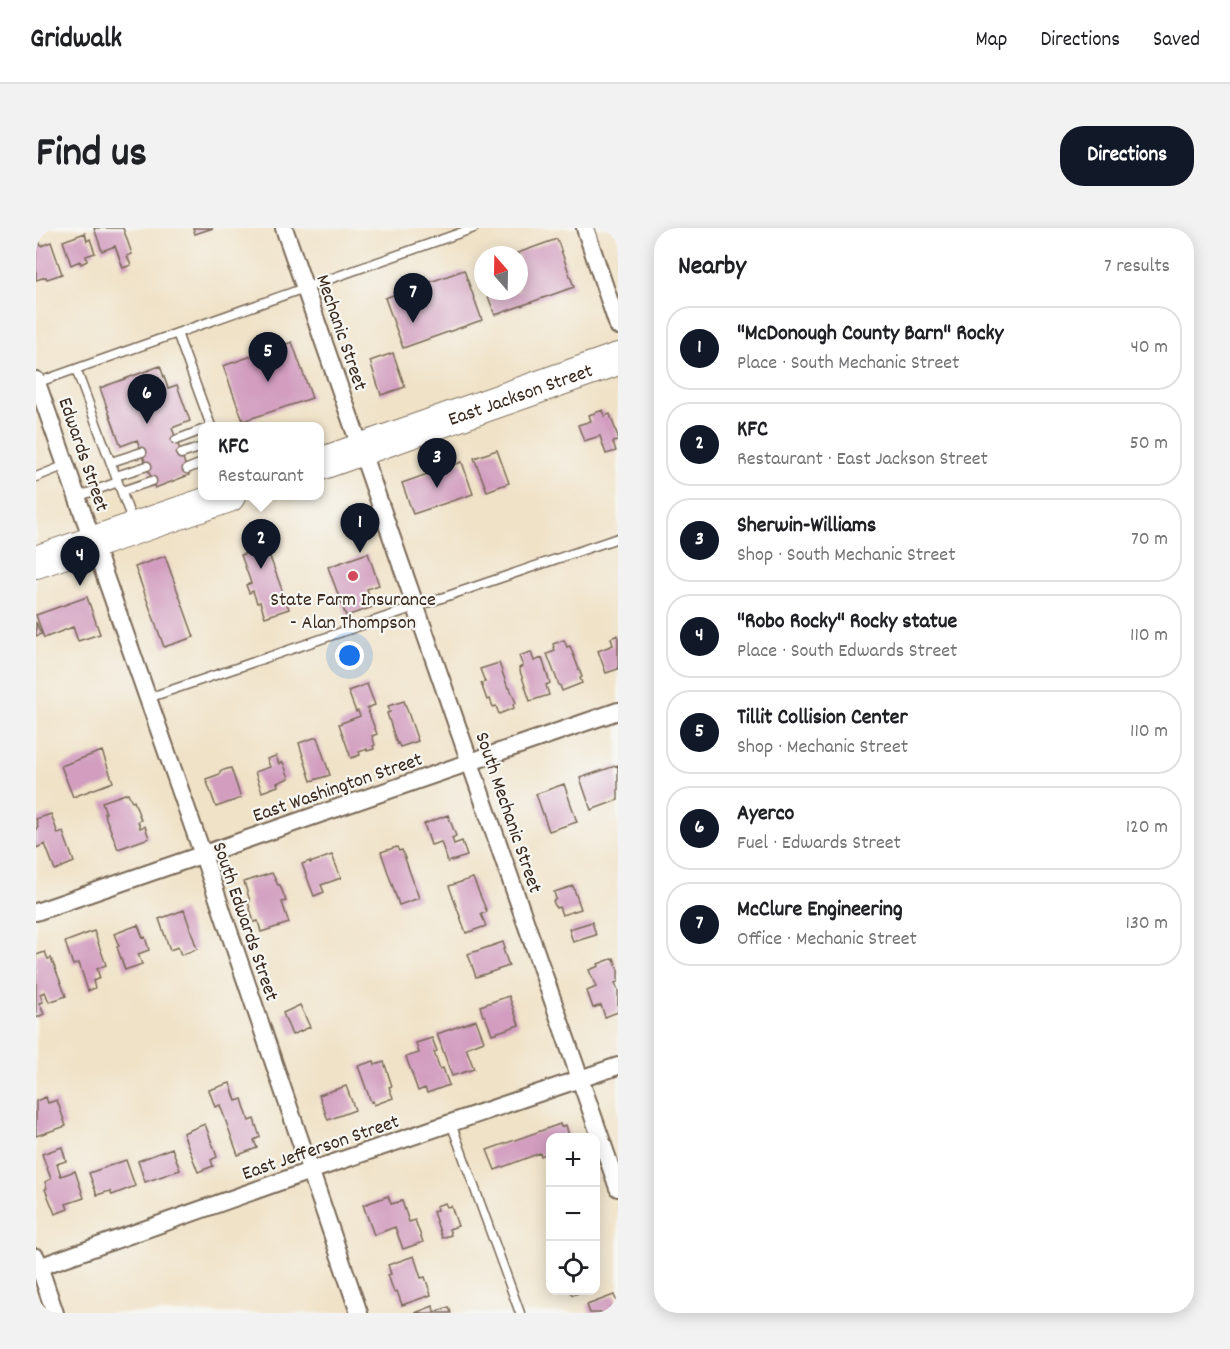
<!DOCTYPE html>
<meta charset="utf-8">
<style>
body{margin:0;font-family:Dekko,sans-serif;background:#f2f2f2;color:#202124}
.controls{position:absolute;right:18px;bottom:18px;display:grid;overflow:hidden;border-radius:12px;box-shadow:0 3px 15px #0003}
.controls button{width:54px;height:54px;display:grid;place-items:center;padding:0;border:0;border-bottom:2px solid #e0e0e0;background:#fff;color:#202124;font:30px sans-serif}
.compass{position:absolute;left:438px;top:18px;width:54px;height:54px;border-radius:50%;background:#fff;box-shadow:0 3px 15px #0003;rotate:340deg}
.you{position:absolute;left:314px;top:428px;width:21px;height:21px;margin:-15px;border:4px solid #fff;border-radius:50%;background:#1a73e8;box-shadow:0 0 0 9px #1a73e833}
.badge{display:grid;place-items:center;width:39px;height:39px;border-radius:50%;background:#111827;color:#fff;font-size:20px;font-weight:700}
.pin{position:absolute;translate:-50% -50px;filter:drop-shadow(0 2px 3px #0008)}
.pin::after{content:'';position:absolute;top:32px;width:21px;height:18px;background:inherit;clip-path:polygon(0 0,100% 0,50% 100%)}
.popup{position:absolute;left:162px;top:194px;width:126px;height:78px;box-sizing:border-box;display:grid;place-content:center;border-radius:12px;background:#fff;filter:drop-shadow(0 2px 4px #0005);font-size:20px;white-space:nowrap;color:#757577}
.popup b{font-size:22px;color:#202124}
.popup::after{content:'';position:absolute;left:50%;top:100%;margin-left:-12px;border:12px solid transparent;border-top-color:#fff}
.list{margin:0;padding:0;list-style:none}
h2{display:flex;justify-content:space-between;align-items:center;height:78px;margin:0;padding:0 24px;font-size:26px}
h2 small{font-size:20px;font-weight:400;color:#757577}
.list li{display:grid;grid-template-columns:39px 1fr auto;gap:18px;align-items:center;box-sizing:border-box;height:84px;margin:0 12px 12px;padding:0 12px;border:2px solid #e0e0e0;border-radius:24px}
.list b{display:block;font-size:22px;white-space:nowrap}
.list p{margin:0;font-size:20px;white-space:nowrap;color:#757577}
.list em{font-size:20px;font-style:normal;color:#757577}
.icon{flex:none;width:33px;height:33px;fill:none;stroke:currentColor;stroke-width:2;stroke-linecap:round;stroke-linejoin:round}
.map{position:relative;flex:none;width:582px;height:1085px;overflow:hidden;border-radius:24px}
header{display:flex;align-items:center;gap:36px;box-sizing:border-box;height:84px;padding:0 30px;background:#fff;border-bottom:2px solid #e0e0e0}
header strong{font-size:28px}
nav{display:flex;gap:33px;margin-inline-start:auto;font-size:21px}
.intro{display:flex;align-items:center;justify-content:space-between;box-sizing:border-box;height:144px;padding:0 36px}
h1{margin:0;font-size:42px}
.button{padding:15px 27px;border-radius:24px;background:#111827;color:#fff;font-size:21px;font-weight:700}
main{display:flex;gap:36px;padding:0 36px}
aside{flex:1;background:#fff;border-radius:24px;box-shadow:0 3px 15px #0003}
.map>svg:first-child{display:block}
.building{fill:#d29dbf}
.lines{fill:none;stroke-linecap:round;stroke-linejoin:round}
.lane-casing{stroke:#7a6a59;stroke-width:11}
.street-casing{stroke:#7a6a59;stroke-width:20}
.highway-casing{stroke:#7a6a59;stroke-width:34}
.lane{stroke:#fff;stroke-width:8}
.street{stroke:#fff;stroke-width:16}
.highway{stroke:#fff;stroke-width:32}
.poi-dot{fill:#d1495b;stroke:#f6f6f2;stroke-width:2}
.labels{text-anchor:middle;stroke-width:4.5;stroke-linejoin:round;paint-order:stroke}
.street-label{font-size:20px;fill:#3b2a1e;stroke:#f6f6f2}
.poi-label{font-size:20px;fill:#3b2a1e;stroke:#f6f6f2}
</style>
<header>
<strong>Gridwalk</strong>
<nav><a>Map</a><a>Directions</a><a>Saved</a></nav>
</header>
<div class="intro"><h1>Find us</h1><a class="button">Directions</a></div>
<main>
<div class="map">
<svg width="582" height="1085" viewBox="0 0 582 1085">
<rect width="100%" height="100%" fill="#f6f6f2"/>
<filter id="ink" filterUnits="userSpaceOnUse"><feTurbulence type="fractalNoise" baseFrequency=".0167" numOctaves="2"/><feDisplacementMap in="SourceGraphic" scale="12" xChannelSelector="R" yChannelSelector="G"/><feConvolveMatrix kernelMatrix="1 2 1 2 8 2 1 2 1" color-interpolation-filters="sRGB"/></filter>
<filter id="wash" filterUnits="userSpaceOnUse"><feTurbulence type="fractalNoise" baseFrequency=".008" numOctaves="4" result="noise"/><feDisplacementMap in="SourceGraphic" scale="24" xChannelSelector="R" yChannelSelector="G"/><feGaussianBlur stdDeviation="1.35" result="paint"/><feColorMatrix in="noise" values="0 0 0 0 0 0 0 0 0 0 0 0 0 0 0 0 0 1.4 0 .05"/><feComposite in="paint" operator="in"/></filter>
<g filter="url(#wash)">
<rect width="100%" height="100%" fill="#f0e2c7"/>
<g id="blocks">
<path class="building" d="M58,0H87L96,26L91,28L95,37L87,40L79,18L66,23Z
M157,0H177L159,6Z
M49,5L51,13L54,11L59,25L50,28L51,33L45,36L44,33L35,37L27,13Z
M521,11L538,59L459,87L450,63H483V27H476Z
M3,13L5,18L15,14L26,46L11,51L10,49L0,52V15Z
M447,37V53L441,39Z
M428,42L446,92L367,120L349,70Z
M256,114L276,170L207,193L187,138Z
M357,125L369,159L345,167L334,133Z
M124,138L132,160L141,157L154,193L136,200L153,247L119,260L101,212L85,218L64,160Z
M567,182L569,188L574,186L582,209V213L577,214L580,223L570,226L564,208L548,213L542,197L555,193L553,187Z
M461,222L473,255L451,263L438,230Z
M426,234L437,266L377,286L366,255Z
M230,318L253,381L229,389L224,374L221,375L217,363L213,365L210,357L215,355L205,327Z
M332,325L343,357L331,361L337,379L310,388L292,339Z
M129,328L158,409L128,419L99,339Z
M51,369L64,406L42,413L37,399L8,410L0,387Z
M0,394L5,406L0,408Z
M582,407V441L570,445L562,423L577,417L575,410Z
M528,412L531,419L534,418L546,449L544,450L546,455L526,463L524,457H523L511,426L519,423L517,416Z
M495,424L498,433L506,430L514,455L510,457L513,467L494,473L483,440L487,438L483,428Z
M463,435L472,460H474L480,475L477,476L478,480L463,486L460,478L457,479L454,471L451,472L445,455L449,454L444,441Z
M331,456L339,477L331,480L341,506L336,508L339,517L337,518L338,521L331,523V521L323,524L324,527L315,530L303,496L324,488L322,483L320,484L312,463Z
M368,473L382,513L364,519L362,515L361,516L351,485L354,484L352,478Z
M281,509L294,547L275,553L263,515Z
M66,523L77,554L37,569L25,538Z
M240,528L243,536L247,534L253,550L241,555L242,558L226,564L219,544L234,539L231,531Z
M582,537V572L555,582L544,550Z
M195,540L205,570L180,579L170,551L184,546V543Z
M528,556L541,594L513,603L500,566Z
M92,565L96,574L98,573L105,592L102,593L104,600L109,598L113,610L82,621L68,585H70L66,574Z
M15,586L22,606L27,604L38,634L19,642L9,616L0,620V600L2,599L0,591Z
M412,587L420,608L416,610L418,616L426,613L431,628L412,634L405,614L395,617L388,596Z
M361,619L363,623L366,622L383,670L363,677L345,624Z
M296,627L305,650L285,657L288,664L278,668L266,636L274,633V635Z
M236,645L242,657H244L250,673L246,674L253,695L225,704L222,693L218,694L212,674L214,673L208,654Z
M437,650L451,684L445,686L450,698L430,705L413,658Z
M537,658L545,681L526,687L523,679L520,680L517,673L520,671L518,664Z
M148,682L161,721L145,727L142,719L134,722L123,691Z
M556,694L560,707L537,714L533,701Z
M102,697L107,710L109,709L113,722L102,726L106,736L89,742L81,719L83,718L78,706Z
M58,703L70,737L61,741L64,750L57,753L59,760L52,763L43,735L37,737L29,714Z
M467,714L469,720L467,721L473,738L440,749L432,726Z
M9,724L12,731L15,730L30,768L13,774L9,764L4,766L7,774L3,775L8,786L0,790V727Z
M578,730L582,742V754L579,755L582,762V784L569,789L565,777L557,780L551,763L560,759L553,742L563,738L562,736Z
M473,768L483,797L456,806L449,788H447L444,778Z
M264,777L274,799L256,807L247,785Z
M440,792L448,813L430,820L438,841L416,848L401,806Z
M396,810L401,823L398,824L404,841L407,840L413,857L391,865L389,860L382,863L370,829L383,825L380,815Z
M338,833L339,837L348,834L356,858L353,859L357,870L338,877L337,873L335,874L322,838Z
M194,855L200,873L206,871L213,893L218,891L224,909L218,912L221,920L202,927L184,877L179,879L173,862Z
M310,858L319,882L292,892L283,867Z
M10,869L12,875L21,872L30,898L0,908V873Z
M169,896L181,929L175,932L177,938L162,944L147,905Z
M524,896L525,899L530,897L533,908L528,910H514V924L505,928L504,925L459,942L451,922Z
M26,919L30,933L21,936L25,948L39,943L48,970L30,976L32,981L19,986L9,961L11,960L9,954L15,951L6,926Z
M136,920L144,942L109,954L102,933Z
M90,932L99,958L76,967L74,963L61,967L53,945Z
M352,968L355,976L366,973L373,994L379,992L387,1014L367,1021L359,999L338,1007L327,977Z
M409,975L411,979L415,978L422,998L413,1001L415,1007L406,1010L397,984L401,982L400,978Z
M378,1028L385,1050L389,1049L395,1067L366,1077L361,1063L358,1064L352,1047L355,1046L352,1037Z
M534,1062H549V1063L536,1067Z
M578,1067L582,1077L581,1079L582,1085H554L551,1077Z
M397,1078L398,1084L413,1079L415,1085H379Z"/>
</g>
</g>
<g filter="url(#ink)">
<use href="#blocks" fill-opacity="0" stroke="#7a6a59" stroke-width="1.5"/>
<g class="lines">
<defs>
<path id="lane" d="M141,105L175,198
M40,141L97,295
M0,155L438,0
M140,212L166,202
M145,226L166,219
M75,234L106,224
M151,241L166,235
M80,248L111,238
M0,249L30,237
M86,263L116,253
M41,269L82,254
M112,470L582,310
M415,895L484,1085"/>
<path id="street" d="M248,0L582,960
M549,0L582,98
M0,152L167,627L323,1085
M0,684L582,483
M0,1029L19,1085
M0,1040L274,943L582,838"/>
<g id="highway">
<path id="s1" d="M284,236L582,131"/>
<path d="M0,334L193,268"/>
</g>
</defs>
<use href="#lane" class="lane-casing"/>
<use href="#street" class="street-casing"/>
<use href="#highway" class="highway-casing"/>
<use href="#lane" class="lane"/>
<use href="#street" class="street"/>
<use href="#highway" class="highway"/>
</g>
</g>
<circle class="poi-dot" cx="317" cy="348" r="6"/>
<g class="labels">
<g class="street-label">
<text transform="translate(307 104) rotate(71)" y="7">Mechanic Street</text>
<text dy="7" stroke="none"><textPath href="#s1" startOffset="212">East Jackson Street</textPath></text>
<text transform="translate(49 226) rotate(71)" y="7">Edwards Street</text>
<text transform="translate(301 558) rotate(-19)" y="7">East Washington Street</text>
<text transform="translate(474 584) rotate(71)" y="7">South Mechanic Street</text>
<text transform="translate(211 693) rotate(71)" y="7">South Edwards Street</text>
<text transform="translate(284 918) rotate(-19)" y="7">East Jefferson Street</text>
</g>
<g class="poi-label">
<text x="317" y="377">State Farm Insurance<tspan x="317" dy="23">- Alan Thompson</tspan></text>
</g>
</g>
</svg>
<div class="controls">
<button>+</button>
<button>−</button>
<button><svg class="icon" aria-label="locate" viewBox="0 0 24 24"><circle cx="12" cy="12" r="6"/><path d="M12 2v4M12 18v4M2 12h4M18 12h4"/></svg></button>
</div>
<svg class="compass" viewBox="-18 -18 36 36"><path d="M0-13l5 13h-10z" fill="#e53935"/><path d="M0 13l5-13h-10z" fill="#757577"/></svg>
<div class="you"></div>
<div class="pin badge" style="left:324px;top:325px">1</div>
<div class="pin badge" style="left:225px;top:341px">2</div>
<div class="popup"><b>KFC</b>Restaurant</div>
<div class="pin badge" style="left:401px;top:260px">3</div>
<div class="pin badge" style="left:44px;top:358px">4</div>
<div class="pin badge" style="left:232px;top:154px">5</div>
<div class="pin badge" style="left:111px;top:196px">6</div>
<div class="pin badge" style="left:377px;top:95px">7</div>
</div>
<aside>
<h2>Nearby<small>7 results</small></h2>
<ul class="list">
<li><span class="badge">1</span><div><b>&quot;McDonough County Barn&quot; Rocky</b><p>Place · South Mechanic Street</p></div><em>40 m</em></li>
<li><span class="badge">2</span><div><b>KFC</b><p>Restaurant · East Jackson Street</p></div><em>50 m</em></li>
<li><span class="badge">3</span><div><b>Sherwin-Williams</b><p>Shop · South Mechanic Street</p></div><em>70 m</em></li>
<li><span class="badge">4</span><div><b>&quot;Robo Rocky&quot; Rocky statue</b><p>Place · South Edwards Street</p></div><em>110 m</em></li>
<li><span class="badge">5</span><div><b>Tillit Collision Center</b><p>Shop · Mechanic Street</p></div><em>110 m</em></li>
<li><span class="badge">6</span><div><b>Ayerco</b><p>Fuel · Edwards Street</p></div><em>120 m</em></li>
<li><span class="badge">7</span><div><b>McClure Engineering</b><p>Office · Mechanic Street</p></div><em>130 m</em></li>
</ul>
</aside>
</main>
